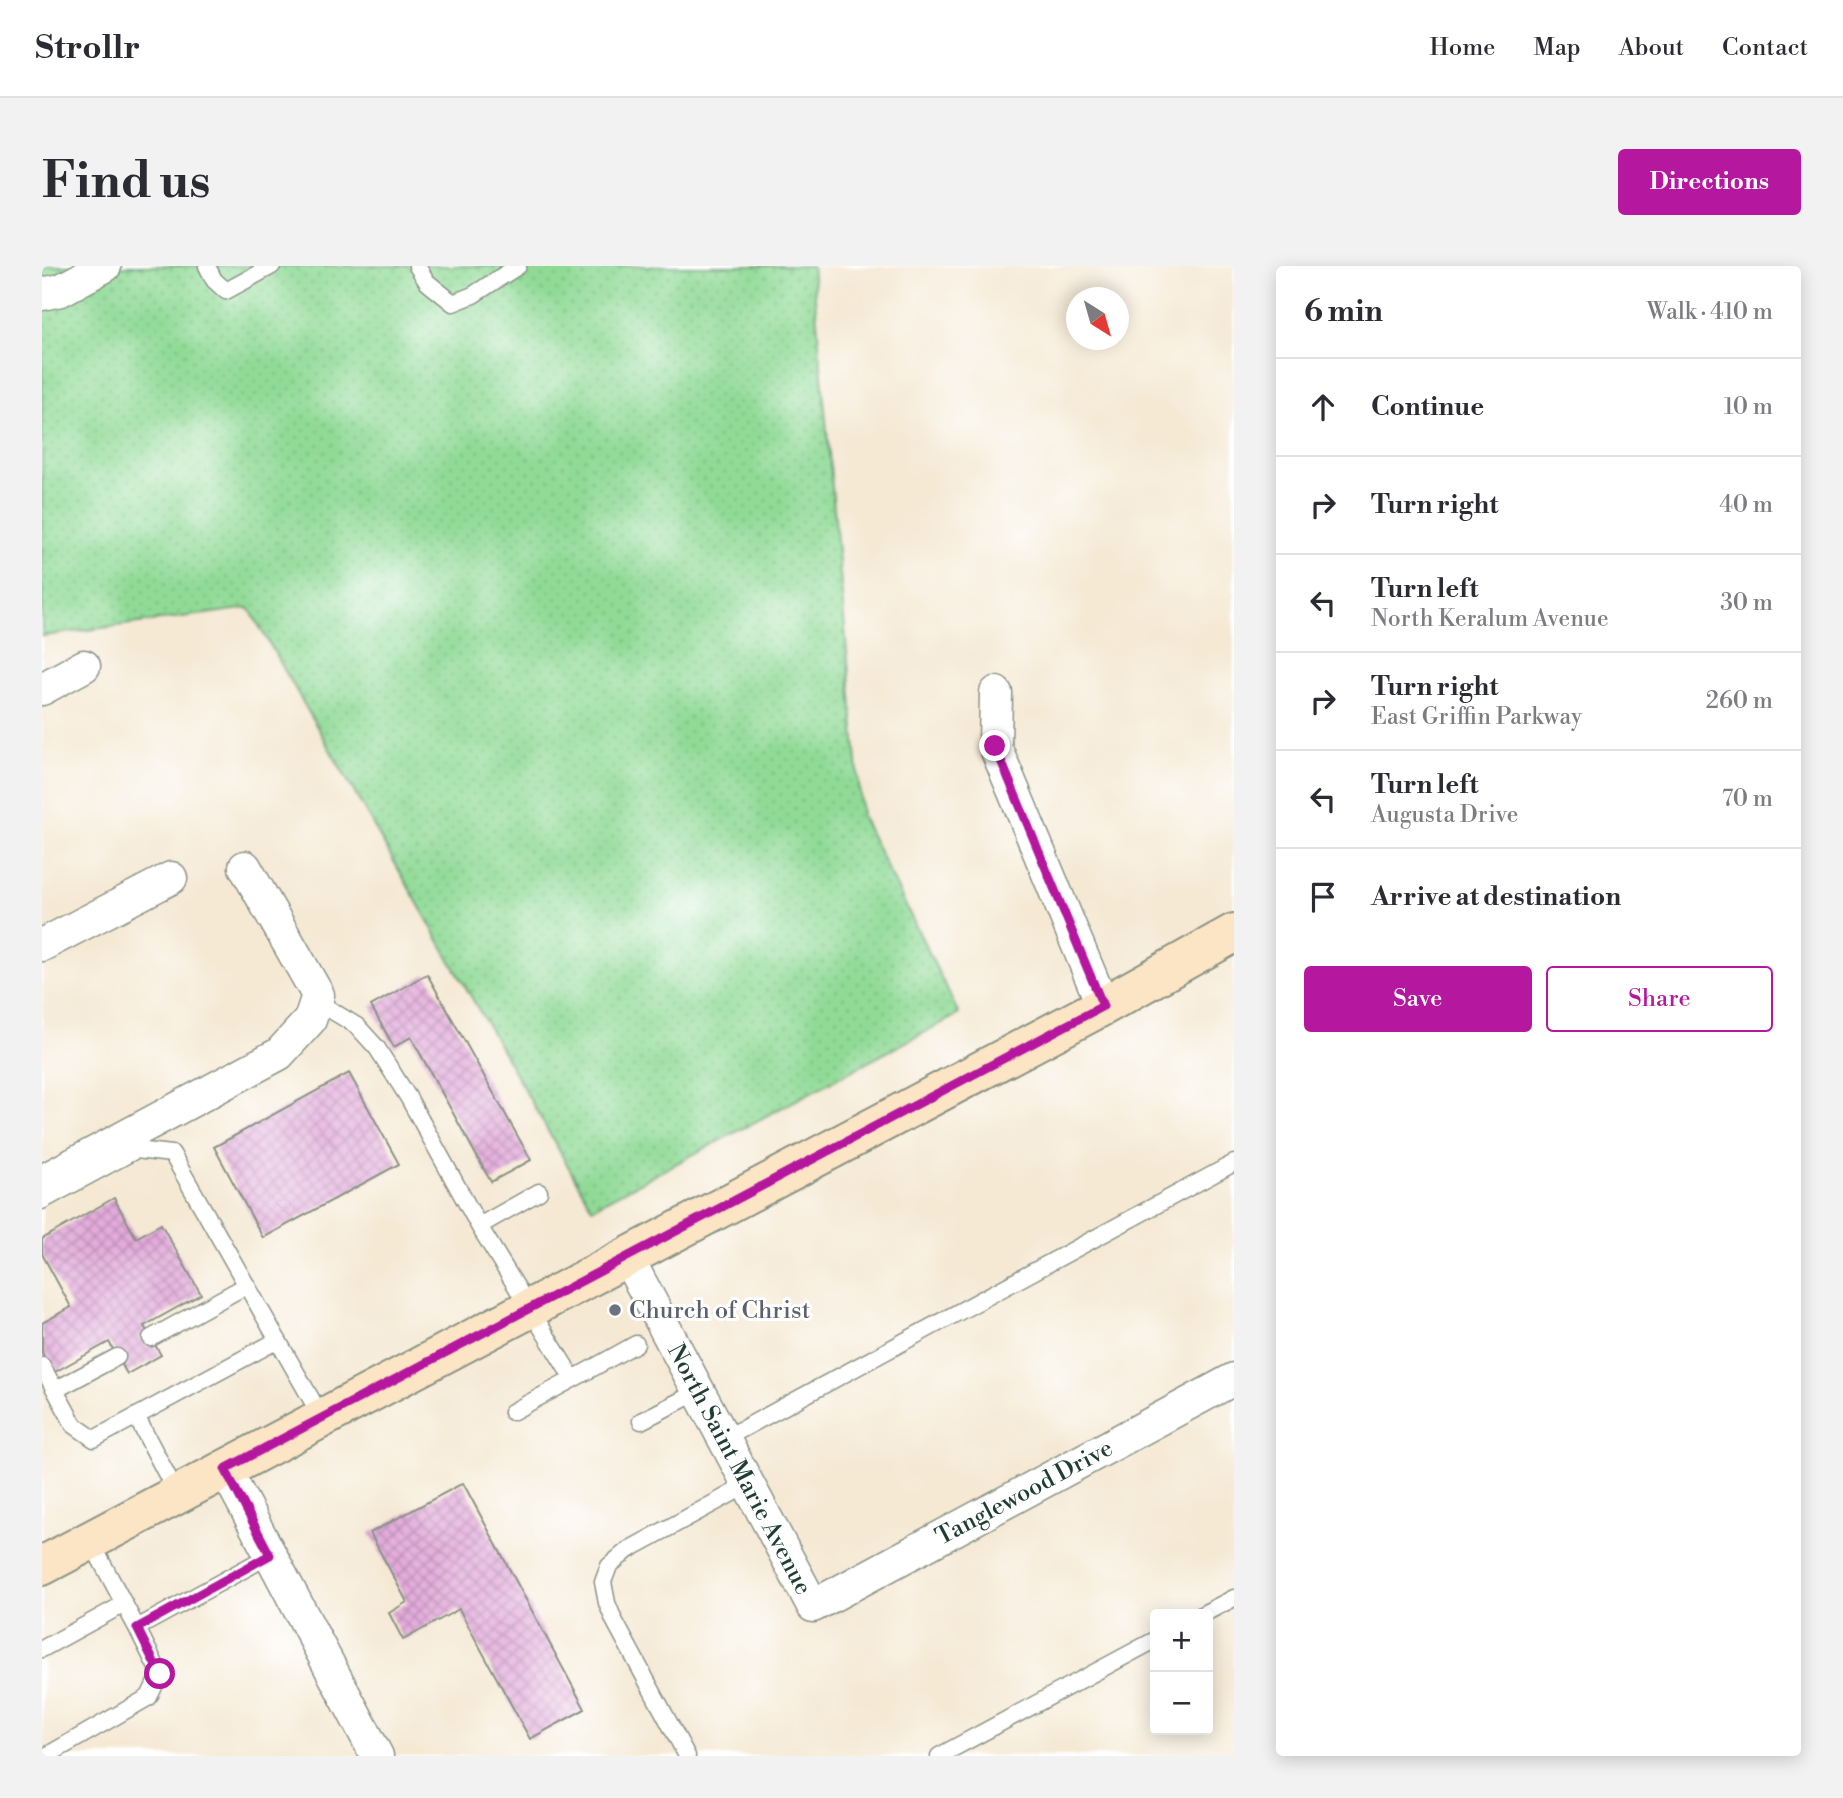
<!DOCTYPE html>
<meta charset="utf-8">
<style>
body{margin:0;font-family:"Libre Bodoni",serif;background:#f2f2f3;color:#2b2b33}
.controls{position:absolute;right:21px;bottom:21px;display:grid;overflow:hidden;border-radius:7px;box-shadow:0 4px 18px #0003}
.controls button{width:63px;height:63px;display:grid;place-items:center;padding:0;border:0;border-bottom:2px solid #e1e1e2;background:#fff;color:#2b2b33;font:35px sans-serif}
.compass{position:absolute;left:1024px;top:21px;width:63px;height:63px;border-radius:50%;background:#fff;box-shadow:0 4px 18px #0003;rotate:143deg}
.stop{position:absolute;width:21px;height:21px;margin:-16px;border:5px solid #b5179e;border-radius:50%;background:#fff}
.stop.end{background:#b5179e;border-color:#fff;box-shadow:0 2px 7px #0008}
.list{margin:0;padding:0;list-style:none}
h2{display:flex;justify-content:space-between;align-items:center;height:91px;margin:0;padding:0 28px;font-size:30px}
h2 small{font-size:23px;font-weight:400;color:#7c7c81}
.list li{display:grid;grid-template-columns:46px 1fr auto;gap:21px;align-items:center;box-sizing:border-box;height:98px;padding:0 28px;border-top:2px solid #e1e1e2}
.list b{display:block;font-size:26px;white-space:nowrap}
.list p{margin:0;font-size:23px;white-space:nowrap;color:#7c7c81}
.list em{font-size:23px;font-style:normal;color:#7c7c81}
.actions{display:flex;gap:14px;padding:21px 28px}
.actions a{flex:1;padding:16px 0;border:2px solid #b5179e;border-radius:7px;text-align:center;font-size:24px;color:#b5179e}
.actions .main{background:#b5179e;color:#fff}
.icon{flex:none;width:38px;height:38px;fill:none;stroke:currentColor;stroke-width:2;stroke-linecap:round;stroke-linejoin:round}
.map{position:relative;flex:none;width:1192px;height:1490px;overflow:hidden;border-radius:7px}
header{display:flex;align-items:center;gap:42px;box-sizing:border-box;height:98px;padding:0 35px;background:#fff;border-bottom:2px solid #e1e1e2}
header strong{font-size:33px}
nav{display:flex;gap:38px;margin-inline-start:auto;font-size:24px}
.intro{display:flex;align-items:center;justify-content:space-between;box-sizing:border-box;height:168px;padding:0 42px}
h1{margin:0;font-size:49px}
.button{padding:18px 32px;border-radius:7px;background:#b5179e;color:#fff;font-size:24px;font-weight:700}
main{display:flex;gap:42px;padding:0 42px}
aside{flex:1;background:#fff;border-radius:7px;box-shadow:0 4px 18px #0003}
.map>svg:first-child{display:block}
.grass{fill:url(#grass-dots);stroke:#588c65;stroke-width:2}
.building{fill:url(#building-cross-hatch)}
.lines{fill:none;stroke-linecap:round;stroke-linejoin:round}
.service-casing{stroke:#8a9384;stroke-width:19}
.minor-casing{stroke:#8a9384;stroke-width:35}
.secondary-casing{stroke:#8a9384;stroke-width:42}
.service{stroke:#fff;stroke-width:16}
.minor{stroke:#fff;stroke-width:32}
.secondary{stroke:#fce5c4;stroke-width:38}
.route{stroke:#b5179e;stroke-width:9}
.worship-dot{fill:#6b7280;stroke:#fff;stroke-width:2.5}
.labels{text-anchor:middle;stroke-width:6;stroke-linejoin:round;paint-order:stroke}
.worship-label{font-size:24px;fill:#5b616d;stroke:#fff;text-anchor:start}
.street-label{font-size:24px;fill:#1f3d34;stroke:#fff}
</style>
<header>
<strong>Strollr</strong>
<nav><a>Home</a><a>Map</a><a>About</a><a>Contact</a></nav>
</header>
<div class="intro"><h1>Find us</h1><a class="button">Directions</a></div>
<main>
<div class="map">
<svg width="1192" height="1490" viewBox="0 0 1192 1490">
<defs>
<pattern id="grass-dots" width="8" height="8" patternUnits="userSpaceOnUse" patternTransform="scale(1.75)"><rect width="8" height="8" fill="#90da96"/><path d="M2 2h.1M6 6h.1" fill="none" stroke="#7cbc82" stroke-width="1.8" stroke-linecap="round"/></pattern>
<pattern id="building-cross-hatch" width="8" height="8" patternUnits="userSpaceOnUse" patternTransform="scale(1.75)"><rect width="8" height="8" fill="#e4acdc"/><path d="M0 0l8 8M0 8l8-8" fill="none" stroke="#b88db3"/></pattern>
</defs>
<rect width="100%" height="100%" fill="#fff"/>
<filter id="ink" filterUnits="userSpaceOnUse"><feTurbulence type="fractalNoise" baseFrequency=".0143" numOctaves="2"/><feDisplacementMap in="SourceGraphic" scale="14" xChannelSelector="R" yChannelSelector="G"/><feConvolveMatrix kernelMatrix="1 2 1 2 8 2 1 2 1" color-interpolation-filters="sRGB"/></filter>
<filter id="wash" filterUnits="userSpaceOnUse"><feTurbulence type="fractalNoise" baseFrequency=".00686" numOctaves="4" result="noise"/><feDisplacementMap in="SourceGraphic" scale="28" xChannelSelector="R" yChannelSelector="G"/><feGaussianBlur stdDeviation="1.57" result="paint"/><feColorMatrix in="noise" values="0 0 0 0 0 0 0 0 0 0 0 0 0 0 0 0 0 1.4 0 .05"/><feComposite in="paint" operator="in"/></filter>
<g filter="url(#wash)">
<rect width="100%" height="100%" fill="#f5e9d4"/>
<path class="grass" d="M0,0H770L820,551L917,748L550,942L207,342L0,370Z"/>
<g id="blocks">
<path class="building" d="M385,708L489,894L449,916L369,771L352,781L329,740Z
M307,807L357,898L221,972L172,881Z
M72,932L94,972L119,958L159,1028L102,1060L119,1089L85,1108L67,1076L11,1107L0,1087V1057L29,1041L0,988V973Z
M421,1217L543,1443L488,1473L417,1343L361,1374L347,1347L365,1336L328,1267Z"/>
</g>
</g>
<g filter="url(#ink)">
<use href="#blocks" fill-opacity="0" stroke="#8a9384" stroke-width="2"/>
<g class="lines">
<defs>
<path id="service" d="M165,0L172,14L184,25L230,0
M375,0L385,16L411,37L431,29L476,0
M274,735L315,760L335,782L366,831L437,960L531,1113L470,1146
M0,935L94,884L130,888L280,1152
M437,960L497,926
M109,1072L205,1019
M0,1100L32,1159L52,1173L236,1074
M531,1113L594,1078
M13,1124L75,1091
M94,1150L135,1228
M599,1155L657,1125
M682,1173L1192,897
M48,1274L95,1362L228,1289
M1161,1348L1192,1332
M0,1383L82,1338
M4,1490L107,1431L118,1408L95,1362
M645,1490L572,1354L565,1337L561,1316L567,1300L586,1284L707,1218
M897,1490L1113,1374"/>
<path id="minor" d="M0,28L19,24L63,0
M0,423L42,400
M954,427L953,480L1061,740
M0,679L129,612
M0,915L237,788L268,754L276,729L203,601
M585,991L771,1340L1192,1113
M183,1203L335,1490"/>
<path id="secondary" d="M0,1300L1061,740L1192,667"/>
</defs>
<use href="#service" class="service-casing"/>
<use href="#minor" class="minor-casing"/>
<use href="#secondary" class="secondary-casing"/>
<use href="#service" class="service"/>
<use href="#minor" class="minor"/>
<use href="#secondary" class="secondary"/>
</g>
</g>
<g class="lines" filter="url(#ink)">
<path class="route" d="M118,1408L95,1362L228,1289L183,1203L1061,740L953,480"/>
</g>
<circle class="worship-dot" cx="573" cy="1044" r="7"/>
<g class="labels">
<g class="worship-label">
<text x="587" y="1052">Church of Christ</text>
</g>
<g class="street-label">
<text transform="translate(698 1203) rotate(62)" y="8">North Saint Marie Avenue</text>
<text transform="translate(982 1226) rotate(-28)" y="8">Tanglewood Drive</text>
</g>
</g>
</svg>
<div class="controls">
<button>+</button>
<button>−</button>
</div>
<svg class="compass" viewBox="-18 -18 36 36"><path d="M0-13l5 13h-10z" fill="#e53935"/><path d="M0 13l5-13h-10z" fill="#7c7c81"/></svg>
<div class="stop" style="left:118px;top:1408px"></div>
<div class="stop end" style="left:953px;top:480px"></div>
</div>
<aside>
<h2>6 min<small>Walk · 410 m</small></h2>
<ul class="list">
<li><svg class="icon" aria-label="ahead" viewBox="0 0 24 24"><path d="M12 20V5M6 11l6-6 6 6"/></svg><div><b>Continue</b></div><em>10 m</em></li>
<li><svg class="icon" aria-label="right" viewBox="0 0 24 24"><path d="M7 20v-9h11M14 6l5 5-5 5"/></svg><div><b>Turn right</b></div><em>40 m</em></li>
<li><svg class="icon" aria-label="left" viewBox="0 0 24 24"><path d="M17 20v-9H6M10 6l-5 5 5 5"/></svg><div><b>Turn left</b><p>North Keralum Avenue</p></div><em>30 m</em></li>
<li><svg class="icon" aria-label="right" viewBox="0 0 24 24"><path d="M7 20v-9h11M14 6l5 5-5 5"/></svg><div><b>Turn right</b><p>East Griffin Parkway</p></div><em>260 m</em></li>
<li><svg class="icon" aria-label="left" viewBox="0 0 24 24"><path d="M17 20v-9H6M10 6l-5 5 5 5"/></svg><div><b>Turn left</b><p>Augusta Drive</p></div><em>70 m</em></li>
<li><svg class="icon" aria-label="arrive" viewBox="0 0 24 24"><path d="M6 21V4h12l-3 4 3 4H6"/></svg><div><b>Arrive at destination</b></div></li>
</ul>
<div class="actions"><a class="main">Save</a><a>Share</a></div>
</aside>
</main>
